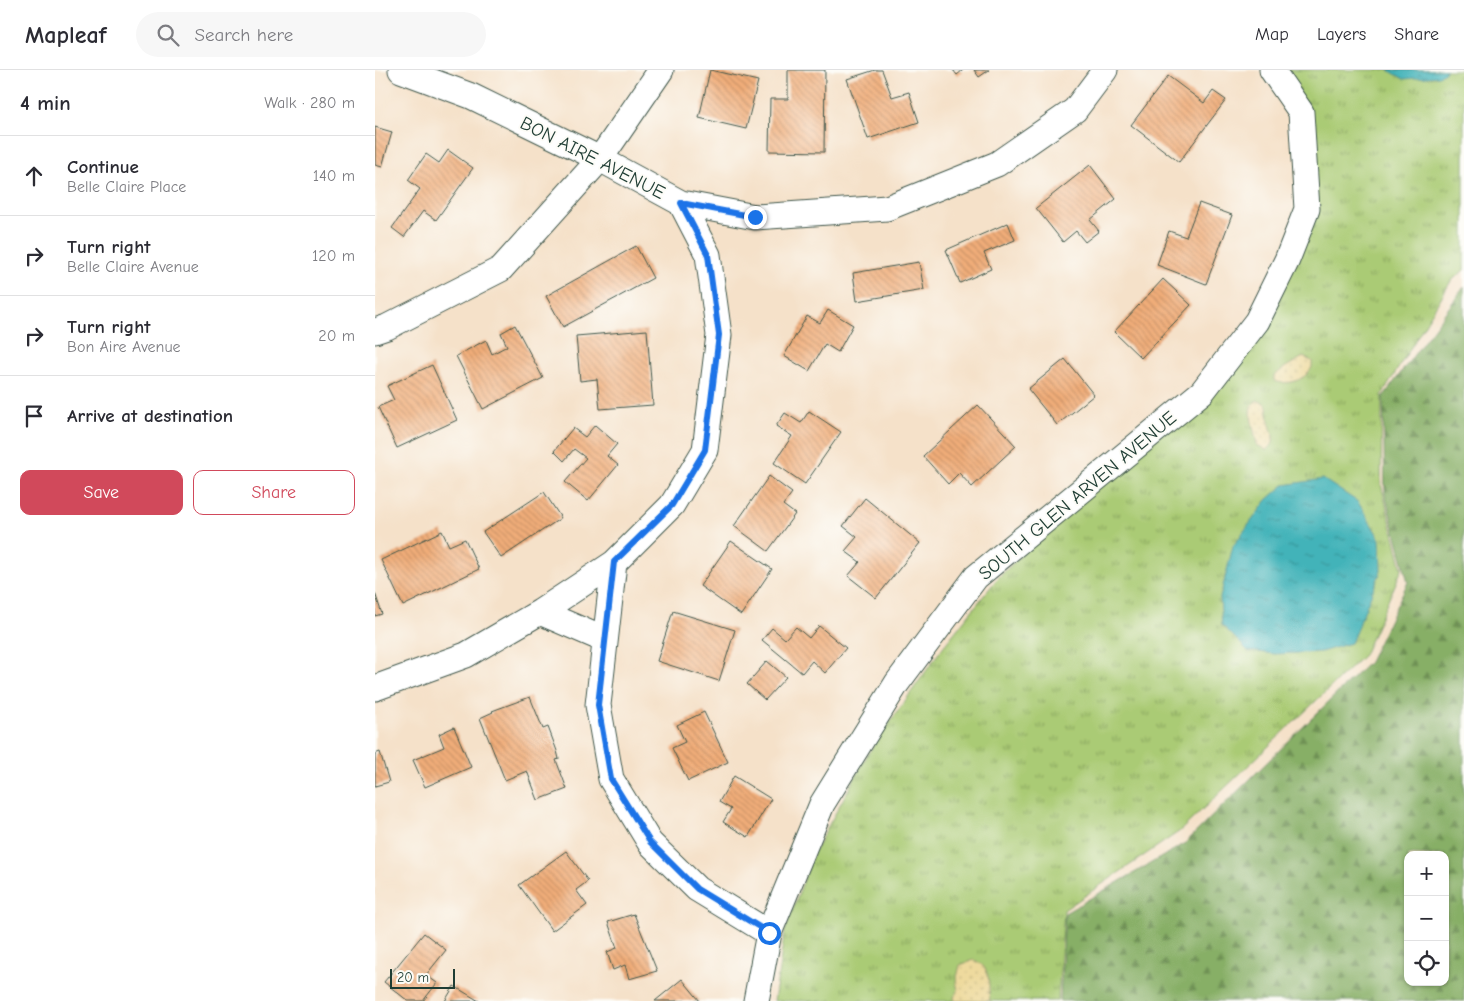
<!DOCTYPE html>
<meta charset="utf-8">
<style>
body{margin:0;font-family:"Comic Neue",sans-serif;background:#f7f7f7;color:#2b2b33}
.controls{position:absolute;right:15px;bottom:15px;display:grid;overflow:hidden;border-radius:10px;box-shadow:0 1px 4px #0004}
.controls button{width:45px;height:45px;display:grid;place-items:center;padding:0;border:0;border-bottom:1px solid #e1e1e2;background:#fff;color:#2b2b33;font:25px sans-serif}
.scale{position:absolute;left:15px;bottom:12px;width:65px;box-sizing:border-box;padding-left:5px;border:2px solid #1f3d34;border-top:0;font-size:14px;line-height:18px;white-space:nowrap;color:#1f3d34;-webkit-text-stroke:4px #fdfcf7;paint-order:stroke}
.stop{position:absolute;width:15px;height:15px;margin:-11px;border:4px solid #1a73e8;border-radius:50%;background:#fff}
.stop.end{background:#1a73e8;border-color:#fff;box-shadow:0 1px 5px #0008}
.list{margin:0;padding:0;list-style:none}
h2{display:flex;justify-content:space-between;align-items:center;height:65px;margin:0;padding:0 20px;font-size:21px}
h2 small{font-size:16px;font-weight:400;color:#7c7c81}
.list li{display:grid;grid-template-columns:32px 1fr auto;gap:15px;align-items:center;box-sizing:border-box;height:80px;padding:0 20px;border-top:1px solid #e1e1e2}
.list b{display:block;font-size:19px;white-space:nowrap}
.list p{margin:0;font-size:16px;white-space:nowrap;color:#7c7c81}
.list em{font-size:16px;font-style:normal;color:#7c7c81}
.actions{display:flex;gap:10px;padding:15px 20px}
.actions a{flex:1;padding:11px 0;border:1px solid #d1495b;border-radius:10px;text-align:center;font-size:18px;color:#d1495b}
.actions .main{background:#d1495b;color:#fff}
.icon{flex:none;width:28px;height:28px;fill:none;stroke:currentColor;stroke-width:2;stroke-linecap:round;stroke-linejoin:round}
.map{position:relative;flex:none;width:1089px;height:931px;overflow:hidden}
header{display:flex;align-items:center;gap:30px;box-sizing:border-box;height:70px;padding:0 25px;background:#fff;border-bottom:1px solid #e1e1e2}
header strong{font-size:24px}
nav{display:flex;gap:28px;margin-inline-start:auto;font-size:18px}
.search{width:350px;height:45px;background:#f7f7f7;display:flex;align-items:center;gap:12px;box-sizing:border-box;padding:0 18px;border-radius:28px;color:#7c7c81;font-size:19px}
main{display:flex}
aside{flex:1;background:#fff}
.map>svg:first-child{display:block}
.grass{fill:url(#grass-tufts);stroke:#648454}
.forest{fill:url(#forest-firs);stroke:#53764d;fill-rule:evenodd}
.sand{fill:url(#sand-dots);stroke:#868c69}
.water{fill:url(#water-ripples);stroke:#307876}
.building{fill:url(#building-back-hatch)}
.lines{fill:none;stroke-linecap:round;stroke-linejoin:round}
.minor-casing{stroke:#3f564a;stroke-width:27}
.minor{stroke:#fff;stroke-width:25}
.route{stroke:#1a73e8;stroke-width:6}
.labels{text-anchor:middle;stroke-width:4;stroke-linejoin:round;paint-order:stroke}
.street-label{font-size:19px;fill:#1f3d34;stroke:#fdfcf7}
</style>
<header>
<strong>Mapleaf</strong>
<div class="search"><svg class="icon" aria-label="search" viewBox="0 0 24 24"><circle cx="10" cy="10" r="6"/><path d="M15 15l6 6"/></svg>Search here</div>
<nav><a>Map</a><a>Layers</a><a>Share</a></nav>
</header>
<main>
<aside>
<h2>4 min<small>Walk · 280 m</small></h2>
<ul class="list">
<li><svg class="icon" aria-label="ahead" viewBox="0 0 24 24"><path d="M12 20V5M6 11l6-6 6 6"/></svg><div><b>Continue</b><p>Belle Claire Place</p></div><em>140 m</em></li>
<li><svg class="icon" aria-label="right" viewBox="0 0 24 24"><path d="M7 20v-9h11M14 6l5 5-5 5"/></svg><div><b>Turn right</b><p>Belle Claire Avenue</p></div><em>120 m</em></li>
<li><svg class="icon" aria-label="right" viewBox="0 0 24 24"><path d="M7 20v-9h11M14 6l5 5-5 5"/></svg><div><b>Turn right</b><p>Bon Aire Avenue</p></div><em>20 m</em></li>
<li><svg class="icon" aria-label="arrive" viewBox="0 0 24 24"><path d="M6 21V4h12l-3 4 3 4H6"/></svg><div><b>Arrive at destination</b></div></li>
</ul>
<div class="actions"><a class="main">Save</a><a>Share</a></div>
</aside>
<div class="map">
<svg width="1089" height="931" viewBox="0 0 1089 931">
<defs>
<pattern id="grass-tufts" width="24" height="20" patternUnits="userSpaceOnUse" patternTransform="scale(1.25)"><rect width="24" height="20" fill="#aacb74"/><path d="M3 7l-1-3M5 7V3M7 7l1-3M15 17l-1-3M17 17v-4M19 17l1-3" fill="none" stroke="#8aa660"/></pattern>
<pattern id="forest-firs" width="22" height="20" patternUnits="userSpaceOnUse" patternTransform="scale(1.25)"><rect width="22" height="20" fill="#87af66"/><path d="M5 1l3.5 6h-7zM16 11l3.5 6h-7z" fill="#6e9055"/></pattern>
<pattern id="sand-dots" width="8" height="8" patternUnits="userSpaceOnUse" patternTransform="scale(1.25)"><rect width="8" height="8" fill="#eeda9e"/><path d="M2 2h.1M6 6h.1" fill="none" stroke="#ccbc89" stroke-width="1.8" stroke-linecap="round"/></pattern>
<pattern id="water-ripples" width="26" height="14" patternUnits="userSpaceOnUse" patternTransform="scale(1.25)"><rect width="26" height="14" fill="#42b3b9"/><path d="M2 4q2-2 4 0t4 0M15 11q2-2 4 0t4 0" fill="none" stroke="#379397"/></pattern>
<pattern id="building-back-hatch" width="6" height="6" patternUnits="userSpaceOnUse" patternTransform="scale(1.25)"><rect width="6" height="6" fill="#f1ad79"/><path d="M-1 5l2 2M0 0l6 6M5-1l2 2" fill="none" stroke="#c38e64"/></pattern>
</defs>
<rect width="100%" height="100%" fill="#fdfcf7"/>
<filter id="ink" filterUnits="userSpaceOnUse"><feTurbulence type="fractalNoise" baseFrequency=".02" numOctaves="2"/><feDisplacementMap in="SourceGraphic" scale="10" xChannelSelector="R" yChannelSelector="G"/><feConvolveMatrix kernelMatrix="1 2 1 2 8 2 1 2 1" color-interpolation-filters="sRGB"/></filter>
<filter id="wash" filterUnits="userSpaceOnUse"><feTurbulence type="fractalNoise" baseFrequency=".0096" numOctaves="4" result="noise"/><feDisplacementMap in="SourceGraphic" scale="20" xChannelSelector="R" yChannelSelector="G"/><feGaussianBlur stdDeviation="1.12" result="paint"/><feColorMatrix in="noise" values="0 0 0 0 0 0 0 0 0 0 0 0 0 0 0 0 0 1.4 0 .05"/><feComposite in="paint" operator="in"/></filter>
<g filter="url(#wash)">
<rect width="100%" height="100%" fill="#f5e1c9"/>
<path class="grass" d="M909,0H1089V200L1076,211L1007,325L1006,414L1027,499L989,585L805,761L689,840L683,931H399L410,861L439,782L494,682L568,577L622,509L682,450L846,315L935,159Z"/>
<path class="forest" d="M1089,217V931H685L690,843L809,774L994,592L1033,512L1010,424L1008,327ZM1033,785H1070V912H1033Z"/>
<path class="sand" d="M928,287L937,291V297C931,310 913,316 899,311V306L909,298Z
M882,330L891,334C893,339 893,345 894,351C896,361 904,374 891,380L882,375L875,343L876,336Z
M598,890C617,896 613,913 615,931H580L579,927L583,921L581,911L585,895Z"/>
<path class="water" d="M1013,0H1072L1064,6L1029,9Z
M948,409L983,432L1005,469L1006,501L976,573L946,582L900,584L873,581L847,555L845,528L858,476L892,430L909,415Z"/>
<g id="blocks">
<path class="building" d="M335,0L383,11L371,59L324,48Z
M413,0H450L449,82L394,81L395,29H413Z
M500,0H507L517,27L534,22L544,52L493,69L472,9Z
M578,0H588L582,5Z
M599,0H614L604,7Z
M793,6L829,33L838,21L851,30L804,92L756,55Z
M0,57L17,62L7,97L0,95Z
M73,80L98,98L61,150L48,141L29,167L17,158L45,119L33,110L51,84L64,93Z
M715,95L741,129L715,150L724,161L710,172L701,161L688,172L661,138Z
M824,133L857,145L831,214L782,195L794,161L811,167Z
M633,153L640,170L609,183L616,199L585,213L571,180Z
M261,176L278,208L188,257L171,226Z
M544,192L549,220L482,231L478,203Z
M788,209L816,235L766,288L739,262Z
M453,240L478,255L463,282L450,274L434,301L409,286L432,246L445,253Z
M140,255L168,308L108,339L81,286L111,270L117,284L132,276L126,263Z
M272,260L278,335L225,339L222,309L205,311L201,266Z
M690,289L719,325L682,355L653,319Z
M57,295L82,350L22,378L3,337L19,330L12,316Z
M603,335L641,376L597,417L584,403L573,414L548,386Z
M434,341L466,362L430,414L399,393L417,366L401,356L410,343L426,353Z
M220,355L242,374L232,386L243,395L213,431L190,412L211,388L199,379L189,391L179,381L198,358L210,367Z
M394,406L417,423L408,435L420,444L393,481L359,456Z
M169,422L186,448L126,488L108,462Z
M490,428L545,473L501,528L473,506L485,492L470,481L482,467L468,456Z
M67,461L74,476L90,469L104,499L28,536L6,490Z
M356,471L397,499L366,545L325,516Z
M0,523L7,544L0,546Z
M298,541L360,560L344,611L282,591Z
M444,556L471,578L450,603L437,591L427,603L387,570L397,558L410,569L421,557L434,568Z
M392,591L411,607L390,630L372,614Z
M155,627L168,659L173,657L182,681L184,689L181,690L192,719L163,730L152,701L130,710L105,648L118,642L117,641Z
M329,642L353,692L313,711L297,678L310,672L302,655Z
M79,657L96,697L50,717L38,690L69,677L64,664Z
M5,682L14,712L0,716V684Z
M359,706L396,729L373,767L348,752L356,739L344,732Z
M191,781L213,811L201,820L212,835L177,861L144,815Z
M259,844L282,901L254,909L250,895L238,900L232,882L242,878L233,852Z
M49,863L71,880L51,905L62,913L48,931H33L9,912Z
M307,909L325,931H280Z
M79,916L104,931H70Z"/>
</g>
</g>
<g filter="url(#ink)">
<use href="#blocks" fill-opacity="0" stroke="#3f564a" stroke-width="1"/>
<g class="lines">
<defs>
<path id="minor" d="M26,0L96,26L225,89L306,133L380,147L512,138L622,94L700,40L730,0
M0,261L12,257L126,199L225,89L286,0
M239,493L223,635L236,709L275,773L322,819L394,863
M165,542L230,570
M0,618L91,585L165,542L239,493L297,435L330,380L344,265L333,185L306,133
M381,931L394,863L447,734L522,613L601,507L827,322L882,251L912,190L932,139L926,42L897,0"/>
</defs>
<use href="#minor" class="minor-casing"/>
<use href="#minor" class="minor"/>
</g>
</g>
<g class="lines" filter="url(#ink)">
<path class="route" d="M380,147L306,133L333,185L344,265L330,380L297,435L239,492L223,635L236,709L275,772L322,819L394,863"/>
</g>
<g class="labels">
<g class="street-label">
<text transform="translate(218 87) rotate(27)" y="7">BON AIRE AVENUE</text>
<text transform="translate(702 425) rotate(-40)" y="7">SOUTH GLEN ARVEN AVENUE</text>
</g>
</g>
</svg>
<div class="controls">
<button>+</button>
<button>−</button>
<button><svg class="icon" aria-label="locate" viewBox="0 0 24 24"><circle cx="12" cy="12" r="6"/><path d="M12 2v4M12 18v4M2 12h4M18 12h4"/></svg></button>
</div>
<div class="scale">20 m</div>
<div class="stop" style="left:394px;top:863px"></div>
<div class="stop end" style="left:380px;top:147px"></div>
</div>
</main>
